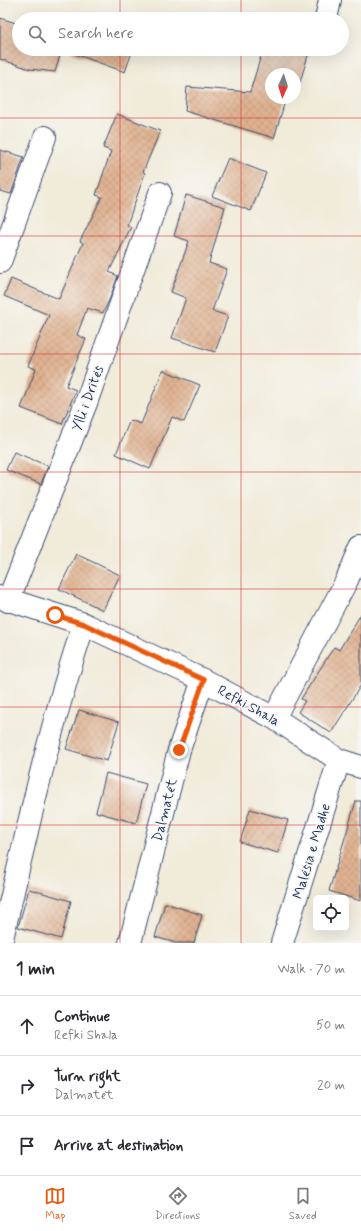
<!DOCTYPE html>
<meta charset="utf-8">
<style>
body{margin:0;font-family:Mynerve,sans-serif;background:#f7f7f7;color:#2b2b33}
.controls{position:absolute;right:12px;bottom:12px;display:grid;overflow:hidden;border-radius:6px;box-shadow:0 4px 16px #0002}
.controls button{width:36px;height:36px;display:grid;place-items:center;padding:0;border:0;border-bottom:1px solid #e1e1e2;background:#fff;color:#2b2b33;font:20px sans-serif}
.compass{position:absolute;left:265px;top:68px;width:36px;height:36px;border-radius:50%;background:#fff;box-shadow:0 4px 16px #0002;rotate:183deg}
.stop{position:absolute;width:12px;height:12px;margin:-9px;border:3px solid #ea580c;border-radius:50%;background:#fff}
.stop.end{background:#ea580c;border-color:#fff;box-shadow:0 1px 4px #0008}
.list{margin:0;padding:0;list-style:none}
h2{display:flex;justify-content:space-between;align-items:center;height:52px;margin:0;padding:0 16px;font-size:17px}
h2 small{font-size:13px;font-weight:400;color:#7c7c81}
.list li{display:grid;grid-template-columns:26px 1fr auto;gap:12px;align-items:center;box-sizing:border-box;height:60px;padding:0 16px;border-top:1px solid #e1e1e2}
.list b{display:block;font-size:15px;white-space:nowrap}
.list p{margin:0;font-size:13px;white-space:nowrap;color:#7c7c81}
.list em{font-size:13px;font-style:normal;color:#7c7c81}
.icon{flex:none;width:22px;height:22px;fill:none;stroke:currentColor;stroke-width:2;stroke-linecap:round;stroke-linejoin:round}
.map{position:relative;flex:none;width:361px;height:943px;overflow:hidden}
.search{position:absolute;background:#fff;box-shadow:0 4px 16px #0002;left:12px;right:12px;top:12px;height:44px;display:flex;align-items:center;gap:10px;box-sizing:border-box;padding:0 14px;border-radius:22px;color:#7c7c81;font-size:15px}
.sheet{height:232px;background:#fff}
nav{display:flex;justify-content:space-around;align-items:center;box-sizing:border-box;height:56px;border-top:1px solid #e1e1e2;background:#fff;font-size:11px;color:#7c7c81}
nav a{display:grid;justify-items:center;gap:2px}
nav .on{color:#ea580c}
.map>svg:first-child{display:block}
.building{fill:url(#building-cross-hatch)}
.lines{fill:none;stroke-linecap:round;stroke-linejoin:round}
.minor-casing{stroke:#3b4b70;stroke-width:24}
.minor{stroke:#fff;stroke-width:22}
.route{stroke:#ea580c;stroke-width:5}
.grid{fill:none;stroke:#d62828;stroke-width:1;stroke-opacity:0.55}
.labels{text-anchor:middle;stroke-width:3.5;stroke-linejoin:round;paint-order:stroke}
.street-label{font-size:14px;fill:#1b2f5e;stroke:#f6f6f2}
</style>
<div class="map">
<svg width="361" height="943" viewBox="0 0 361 943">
<defs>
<pattern id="building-cross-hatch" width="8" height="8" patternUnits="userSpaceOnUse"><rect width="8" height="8" fill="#e0b291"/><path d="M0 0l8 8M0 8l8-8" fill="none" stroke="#c0997f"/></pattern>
</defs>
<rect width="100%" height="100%" fill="#f6f6f2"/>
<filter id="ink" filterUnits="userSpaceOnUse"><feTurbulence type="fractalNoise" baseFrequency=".025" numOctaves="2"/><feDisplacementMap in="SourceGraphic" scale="8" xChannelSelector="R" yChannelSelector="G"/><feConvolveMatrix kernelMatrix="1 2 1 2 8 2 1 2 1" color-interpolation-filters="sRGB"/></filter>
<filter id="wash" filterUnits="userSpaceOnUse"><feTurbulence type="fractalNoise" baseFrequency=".012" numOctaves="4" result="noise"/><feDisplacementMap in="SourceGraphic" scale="16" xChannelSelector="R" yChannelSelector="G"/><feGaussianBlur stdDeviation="0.9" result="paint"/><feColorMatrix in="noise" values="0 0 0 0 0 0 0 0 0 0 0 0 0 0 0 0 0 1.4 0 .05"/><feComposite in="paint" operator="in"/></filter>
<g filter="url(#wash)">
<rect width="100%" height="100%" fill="#f1ebd9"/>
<g id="blocks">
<path class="building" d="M0,18L19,24V49H62L55,72L30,69L0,59Z
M69,49H133L125,72L69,52Z
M263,49H310L299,85L295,84V74H271V98H286L274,138L185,111L187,87L250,92Z
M117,114L160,131L143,172L145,173L127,225L131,227L109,272L118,276L110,298L103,313L87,308L77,335L86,339L66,386L76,390L62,424L21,408L36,369L28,366L49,315L4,296L11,279L59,299L83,243L80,241L102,197L96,195L111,151L103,148Z
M0,150L24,157L11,194L0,191Z
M228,158L266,173L251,211L212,196Z
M186,195L225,207L209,263L227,269L212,311L228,316L215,352L172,338L186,298L171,292L189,241L174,236Z
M163,370L200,385L184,422L172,417L150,469L116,454L130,420L141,424Z
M14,452L48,466L41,484L6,470Z
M76,554L120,575L103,610L59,589Z
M361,614V685L331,733L298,712L305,701L301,699L334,647L339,650Z
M79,710L119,722L107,761L66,749Z
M106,773L146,784L136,823L96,812Z
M356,801H361V901L329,891Z
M250,809L288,820L278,853L240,842Z
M29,889L71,901L61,939L18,927Z
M165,903L202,915L194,943H176L155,937Z"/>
</g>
</g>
<g filter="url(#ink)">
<use href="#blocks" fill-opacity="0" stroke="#3b4b70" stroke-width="1"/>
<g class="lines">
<defs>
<path id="minor" d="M326,19L330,0
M0,262L45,137
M0,597L84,624L203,680L274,718L339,760L361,767
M8,601L86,403L160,193
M274,718L347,580L361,547
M1,943C26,836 49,728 84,624
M130,943L179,750L203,680
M282,943L339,760"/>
</defs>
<use href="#minor" class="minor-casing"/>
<use href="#minor" class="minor"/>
</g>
</g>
<g class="lines" filter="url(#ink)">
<path class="route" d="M55,615L84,624L204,680L179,750"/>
</g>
<path class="grid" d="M120,0V19M241,0V19M120,49V943M241,49V943M0,118H361M0,236H361M0,354H361M0,472H361M0,589H361M0,707H361M0,825H361"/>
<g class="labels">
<g class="street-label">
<text transform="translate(87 398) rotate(-70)" y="5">Ylli i Dritës</text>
<text transform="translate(249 705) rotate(29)" y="5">Refki Shala</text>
<text transform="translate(164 810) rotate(-76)" y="5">Dalmatët</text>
<text transform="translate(311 851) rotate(-73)" y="5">Malësia e Madhe</text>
</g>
</g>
</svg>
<div class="controls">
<button><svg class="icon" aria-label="locate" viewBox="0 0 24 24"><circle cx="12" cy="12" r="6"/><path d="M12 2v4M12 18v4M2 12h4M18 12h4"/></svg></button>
</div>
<svg class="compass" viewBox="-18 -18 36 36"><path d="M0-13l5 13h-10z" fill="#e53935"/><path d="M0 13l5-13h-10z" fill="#7c7c81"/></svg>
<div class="stop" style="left:55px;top:615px"></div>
<div class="stop end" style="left:179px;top:750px"></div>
<div class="search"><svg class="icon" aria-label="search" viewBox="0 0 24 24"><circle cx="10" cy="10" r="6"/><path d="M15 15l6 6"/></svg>Search here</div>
</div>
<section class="sheet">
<h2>1 min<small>Walk · 70 m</small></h2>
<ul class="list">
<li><svg class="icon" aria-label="ahead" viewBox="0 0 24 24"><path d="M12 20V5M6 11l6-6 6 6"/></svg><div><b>Continue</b><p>Refki Shala</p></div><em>50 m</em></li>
<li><svg class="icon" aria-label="right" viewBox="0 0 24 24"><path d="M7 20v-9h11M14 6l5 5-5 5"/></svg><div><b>Turn right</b><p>Dalmatët</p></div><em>20 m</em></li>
<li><svg class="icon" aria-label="arrive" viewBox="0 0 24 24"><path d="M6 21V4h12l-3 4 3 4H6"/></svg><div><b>Arrive at destination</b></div></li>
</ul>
</section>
<nav>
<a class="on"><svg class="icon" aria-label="map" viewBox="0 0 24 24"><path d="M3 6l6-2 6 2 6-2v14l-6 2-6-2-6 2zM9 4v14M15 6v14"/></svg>Map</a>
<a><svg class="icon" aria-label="directions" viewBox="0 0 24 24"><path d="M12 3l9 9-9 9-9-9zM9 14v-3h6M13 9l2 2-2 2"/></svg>Directions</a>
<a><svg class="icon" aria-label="saved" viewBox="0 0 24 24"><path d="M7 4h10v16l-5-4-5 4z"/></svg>Saved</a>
</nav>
